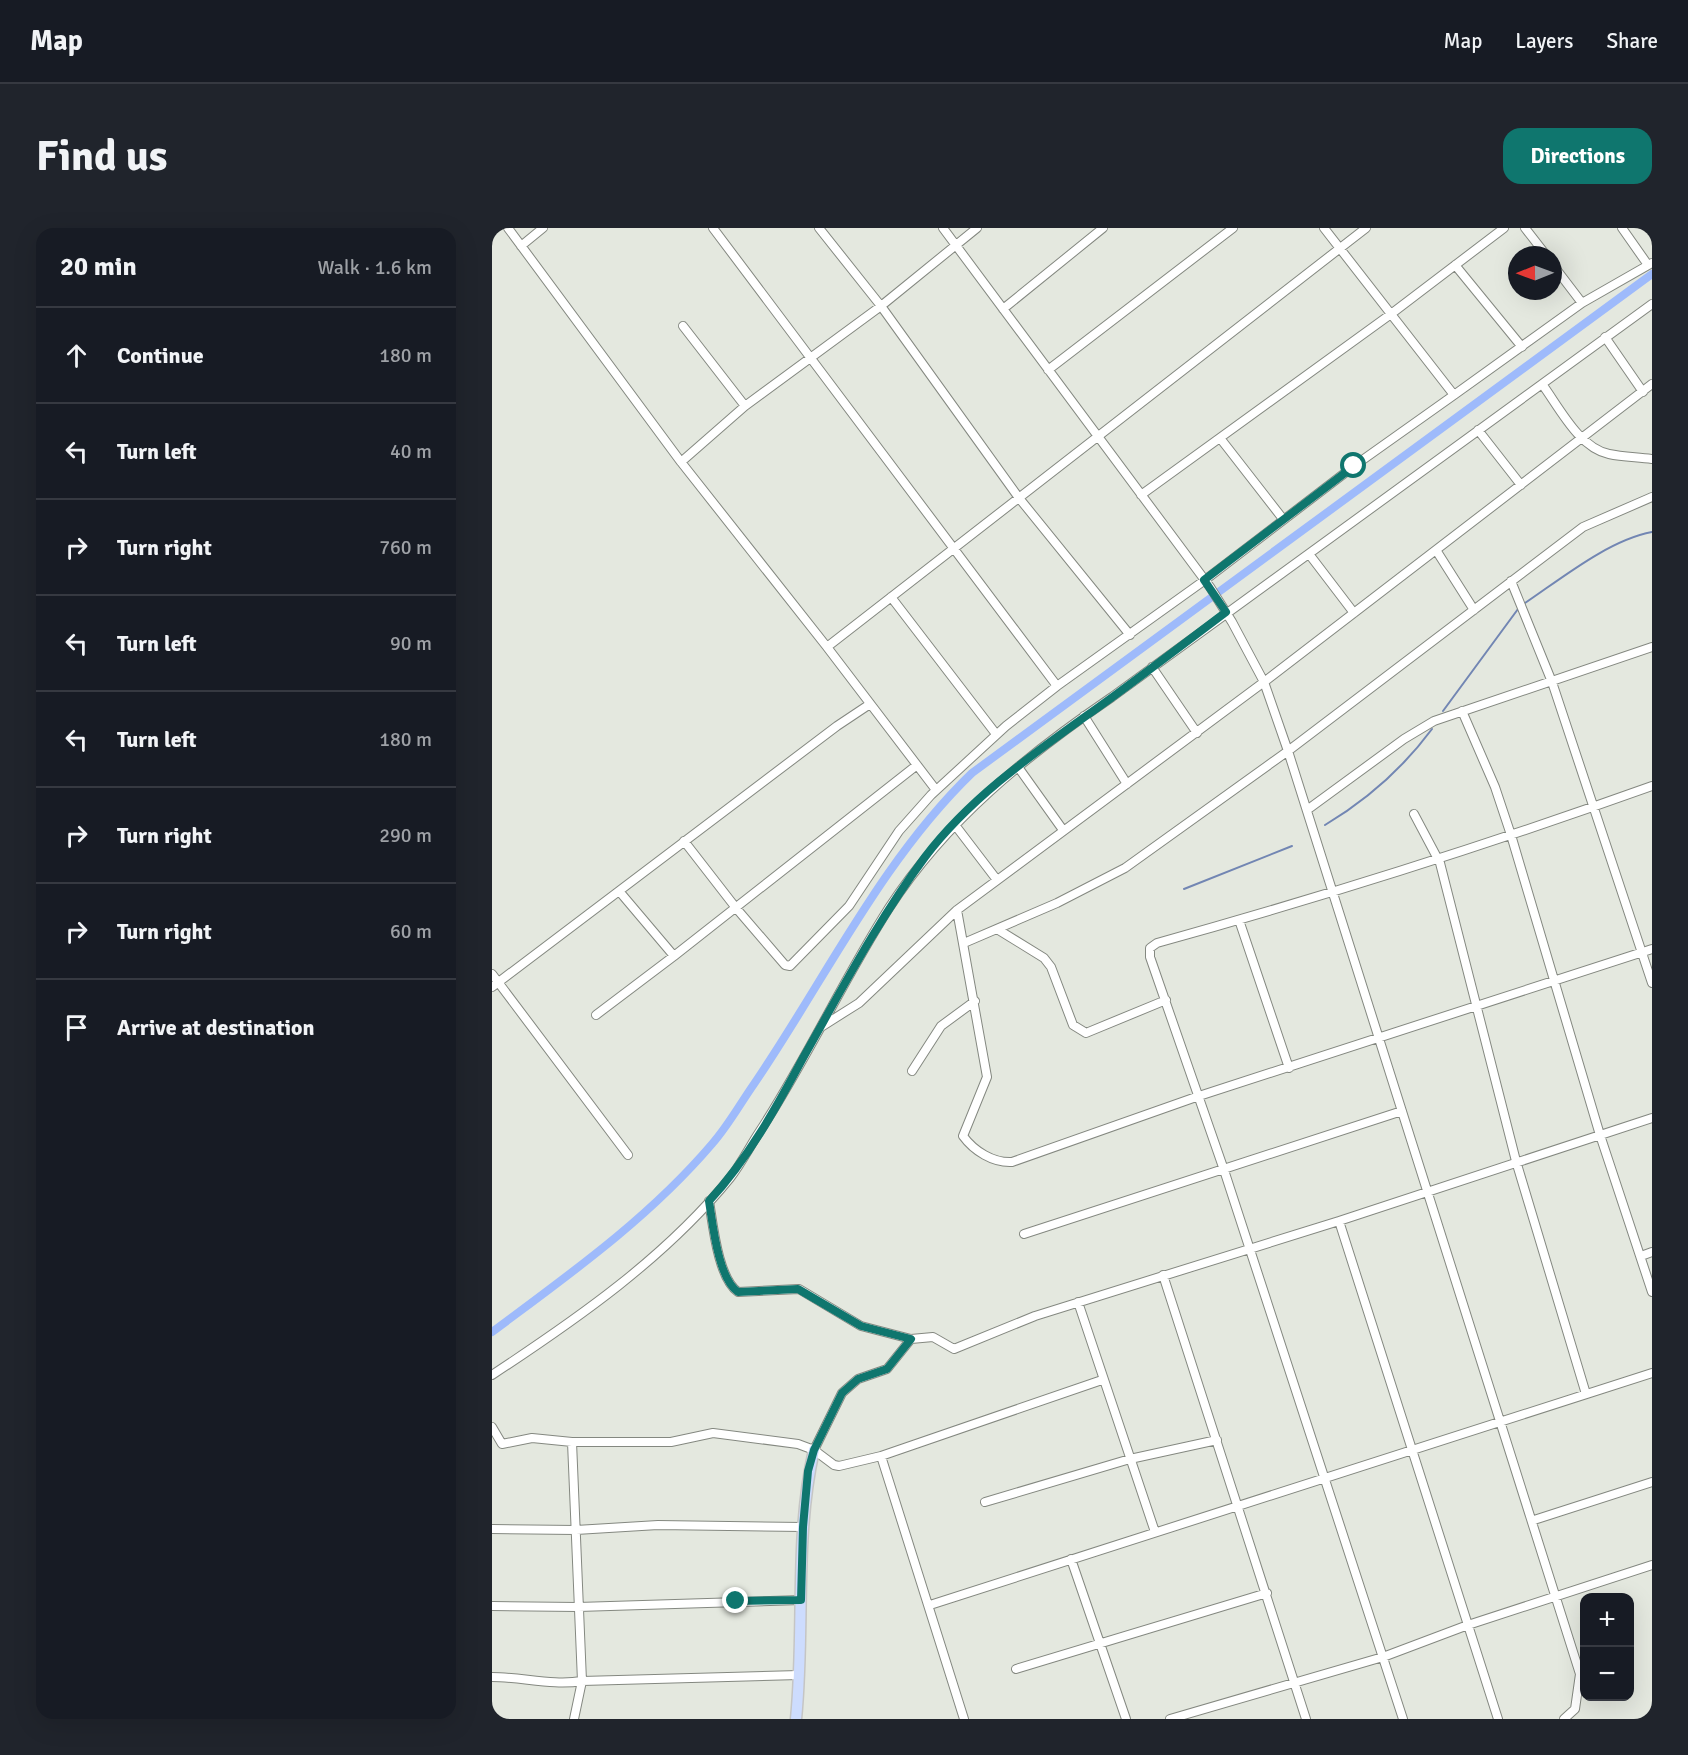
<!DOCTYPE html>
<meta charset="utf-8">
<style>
body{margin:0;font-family:Signika,sans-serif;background:#20242c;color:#f1f3f6}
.controls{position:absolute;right:18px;bottom:18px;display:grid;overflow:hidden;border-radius:12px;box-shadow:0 6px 24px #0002}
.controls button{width:54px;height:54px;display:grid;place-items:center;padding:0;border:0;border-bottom:2px solid #363941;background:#171b24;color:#f1f3f6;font:30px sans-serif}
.compass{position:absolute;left:1016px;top:18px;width:54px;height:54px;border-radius:50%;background:#171b24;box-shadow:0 6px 24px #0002;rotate:269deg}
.stop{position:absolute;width:18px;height:18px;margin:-14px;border:4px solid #0f766e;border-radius:50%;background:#fff}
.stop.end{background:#0f766e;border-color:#fff;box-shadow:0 2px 6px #0008}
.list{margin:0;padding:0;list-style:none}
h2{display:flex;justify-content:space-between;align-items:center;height:78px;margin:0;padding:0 24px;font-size:26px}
h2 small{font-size:20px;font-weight:400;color:#9ea1a6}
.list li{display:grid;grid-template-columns:39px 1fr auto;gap:18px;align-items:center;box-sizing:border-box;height:96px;padding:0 24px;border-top:2px solid #363941}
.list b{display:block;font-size:22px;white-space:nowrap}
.list em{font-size:20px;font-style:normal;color:#9ea1a6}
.icon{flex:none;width:33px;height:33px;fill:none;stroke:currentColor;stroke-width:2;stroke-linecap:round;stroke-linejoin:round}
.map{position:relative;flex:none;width:1160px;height:1491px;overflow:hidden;border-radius:18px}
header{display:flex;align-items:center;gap:36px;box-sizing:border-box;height:84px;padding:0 30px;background:#171b24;border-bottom:2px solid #363941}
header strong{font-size:28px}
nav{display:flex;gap:33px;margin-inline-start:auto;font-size:21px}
.intro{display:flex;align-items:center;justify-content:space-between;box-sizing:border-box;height:144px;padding:0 36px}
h1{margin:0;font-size:42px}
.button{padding:15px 27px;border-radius:18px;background:#0f766e;color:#fff;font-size:21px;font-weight:700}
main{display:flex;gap:36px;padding:0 36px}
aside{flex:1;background:#171b24;border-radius:18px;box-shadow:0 6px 24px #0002}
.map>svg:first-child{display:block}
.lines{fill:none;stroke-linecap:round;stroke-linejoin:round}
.stream{stroke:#7286b3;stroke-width:2}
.canal{stroke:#9ebafb;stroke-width:8}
.minor-casing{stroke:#848880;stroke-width:10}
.major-casing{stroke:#c5c5c4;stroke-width:13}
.minor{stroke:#fff;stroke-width:8}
.major{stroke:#cddcfe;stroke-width:10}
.route{stroke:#0f766e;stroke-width:8}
</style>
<header>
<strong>Map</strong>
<nav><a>Map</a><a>Layers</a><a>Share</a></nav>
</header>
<div class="intro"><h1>Find us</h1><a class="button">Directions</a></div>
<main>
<aside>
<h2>20 min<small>Walk · 1.6 km</small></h2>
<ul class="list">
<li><svg class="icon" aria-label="ahead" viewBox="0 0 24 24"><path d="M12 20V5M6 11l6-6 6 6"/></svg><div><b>Continue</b></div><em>180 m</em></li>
<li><svg class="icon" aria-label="left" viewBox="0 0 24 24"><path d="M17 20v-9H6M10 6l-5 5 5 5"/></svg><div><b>Turn left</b></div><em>40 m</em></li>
<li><svg class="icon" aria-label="right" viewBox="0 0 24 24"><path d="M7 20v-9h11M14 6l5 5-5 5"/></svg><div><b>Turn right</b></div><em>760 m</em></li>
<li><svg class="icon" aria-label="left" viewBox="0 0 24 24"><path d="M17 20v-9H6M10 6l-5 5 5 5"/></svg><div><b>Turn left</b></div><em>90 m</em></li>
<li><svg class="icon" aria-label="left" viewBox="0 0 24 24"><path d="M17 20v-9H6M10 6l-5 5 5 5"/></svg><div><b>Turn left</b></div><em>180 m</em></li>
<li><svg class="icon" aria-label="right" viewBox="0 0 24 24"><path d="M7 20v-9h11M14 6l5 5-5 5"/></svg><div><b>Turn right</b></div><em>290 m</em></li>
<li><svg class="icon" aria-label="right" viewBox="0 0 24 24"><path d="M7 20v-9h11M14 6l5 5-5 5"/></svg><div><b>Turn right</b></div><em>60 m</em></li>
<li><svg class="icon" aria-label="arrive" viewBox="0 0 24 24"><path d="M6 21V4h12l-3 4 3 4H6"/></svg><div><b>Arrive at destination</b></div></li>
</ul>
</aside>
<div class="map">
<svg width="1160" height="1491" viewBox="0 0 1160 1491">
<rect width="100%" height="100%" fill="#e4e8df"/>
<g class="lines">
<path class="stream" d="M1033,375C1070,350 1117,312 1160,304
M951,483L1026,381
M833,597C875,572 911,540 940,501
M692,661L800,618"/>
<path class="canal" d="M0,1104C78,1046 157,990 220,916C236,898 248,876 262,856C333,752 389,633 480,545L1160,46"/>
<defs>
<path id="minor" d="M16,0L189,234L335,419
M221,0L565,458
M327,0L389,78L527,270L638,407
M451,0L718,359L740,394L772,454L796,523L1088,1446L1083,1481L1072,1491
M1033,0L1054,27
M1130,0L1156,37
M29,18L51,0
M963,37L1030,119
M1061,37L1090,75
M511,81L611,0
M191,98L253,178
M1113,109L1151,164
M556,142L741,0
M1050,156C1067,179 1087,220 1117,226C1131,229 1146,229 1160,231
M962,167L1090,75L1160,35
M986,202L1029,257
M728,210L791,291
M189,234L253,178L389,78L485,0
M649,267L899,86L1012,0
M944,322L982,382
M817,326L862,385
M1019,353L1060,454L1160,755
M399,369L504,506
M660,439L705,505
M970,483L1003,559L1019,607L1108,907L1160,1064
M592,488L635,556
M526,539L571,602
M444,562L335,419L874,0
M815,582L912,511L942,493L1160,419
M922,586L948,635L1024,933L1094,1166
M463,597L505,652
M192,613L244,680L293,737L298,738L357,678L407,603L439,567L514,498L565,458L713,352L862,238L962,167L832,0
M127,663L182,728L425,537
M465,682L495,849L471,908C482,923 501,935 520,934L707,868L1160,721
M747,692L797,840
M505,701L552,730L559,739L581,797L594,805L674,772
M472,715L565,675L633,640L796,523L1091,299L1160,269
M0,746L136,927
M0,759L345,498L378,476
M104,787L182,728
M329,799L367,775L465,682L772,454L1160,156
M420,843L449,798L483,773
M217,973C221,997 226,1050 246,1064L307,1061L369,1098L419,1111L441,1109L462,1121L543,1088L847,993L1160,890
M847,993L1006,1491
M532,1006L910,883
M1149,1028L1160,1024
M671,1047L814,1491
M586,1074L663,1304
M0,1147C85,1091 173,1030 238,950C249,936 258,918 268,903C315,831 351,752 397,680C454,592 535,527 620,469L1160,76
M0,1199L10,1216L40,1210L80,1214H179L221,1205L306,1216L322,1222L342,1237L347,1238L389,1228L610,1152
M80,1214L90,1453L82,1491
M322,1222L350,1165L366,1151L395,1141L419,1111
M389,1228L472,1491
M493,1274L638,1231L725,1212
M1042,1292L1160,1254
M0,1301L84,1302L166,1297L311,1299
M579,1331L634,1491
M438,1377L1160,1145
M0,1378L86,1379L309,1372
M524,1441L775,1365
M0,1449C30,1449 61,1458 90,1453L307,1447
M678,1491L891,1429L976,1397L1160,1337
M911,1491L732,942L658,729V720L665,715C830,669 998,616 1160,558
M1158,1491L1160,1490"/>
<path id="major" d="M304,1491C313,1402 302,1310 322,1222"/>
</defs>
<use href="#minor" class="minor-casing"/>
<use href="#major" class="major-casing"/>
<use href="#minor" class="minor"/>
<use href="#major" class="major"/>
</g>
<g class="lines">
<path class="route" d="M244,1373L309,1372L311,1299L316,1243L322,1222L350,1165L366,1151L395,1141L419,1111L369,1098L306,1061L246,1064C226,1050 221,997 217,973C256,931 284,880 311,830C350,761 386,692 433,629C483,563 556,516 622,468C660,440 697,412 734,384L712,352L862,238"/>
</g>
</svg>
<div class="controls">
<button>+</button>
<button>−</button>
</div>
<svg class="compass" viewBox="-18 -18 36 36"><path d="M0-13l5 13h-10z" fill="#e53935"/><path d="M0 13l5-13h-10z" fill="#9ea1a6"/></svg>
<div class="stop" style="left:862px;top:238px"></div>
<div class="stop end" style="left:244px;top:1373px"></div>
</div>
</main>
